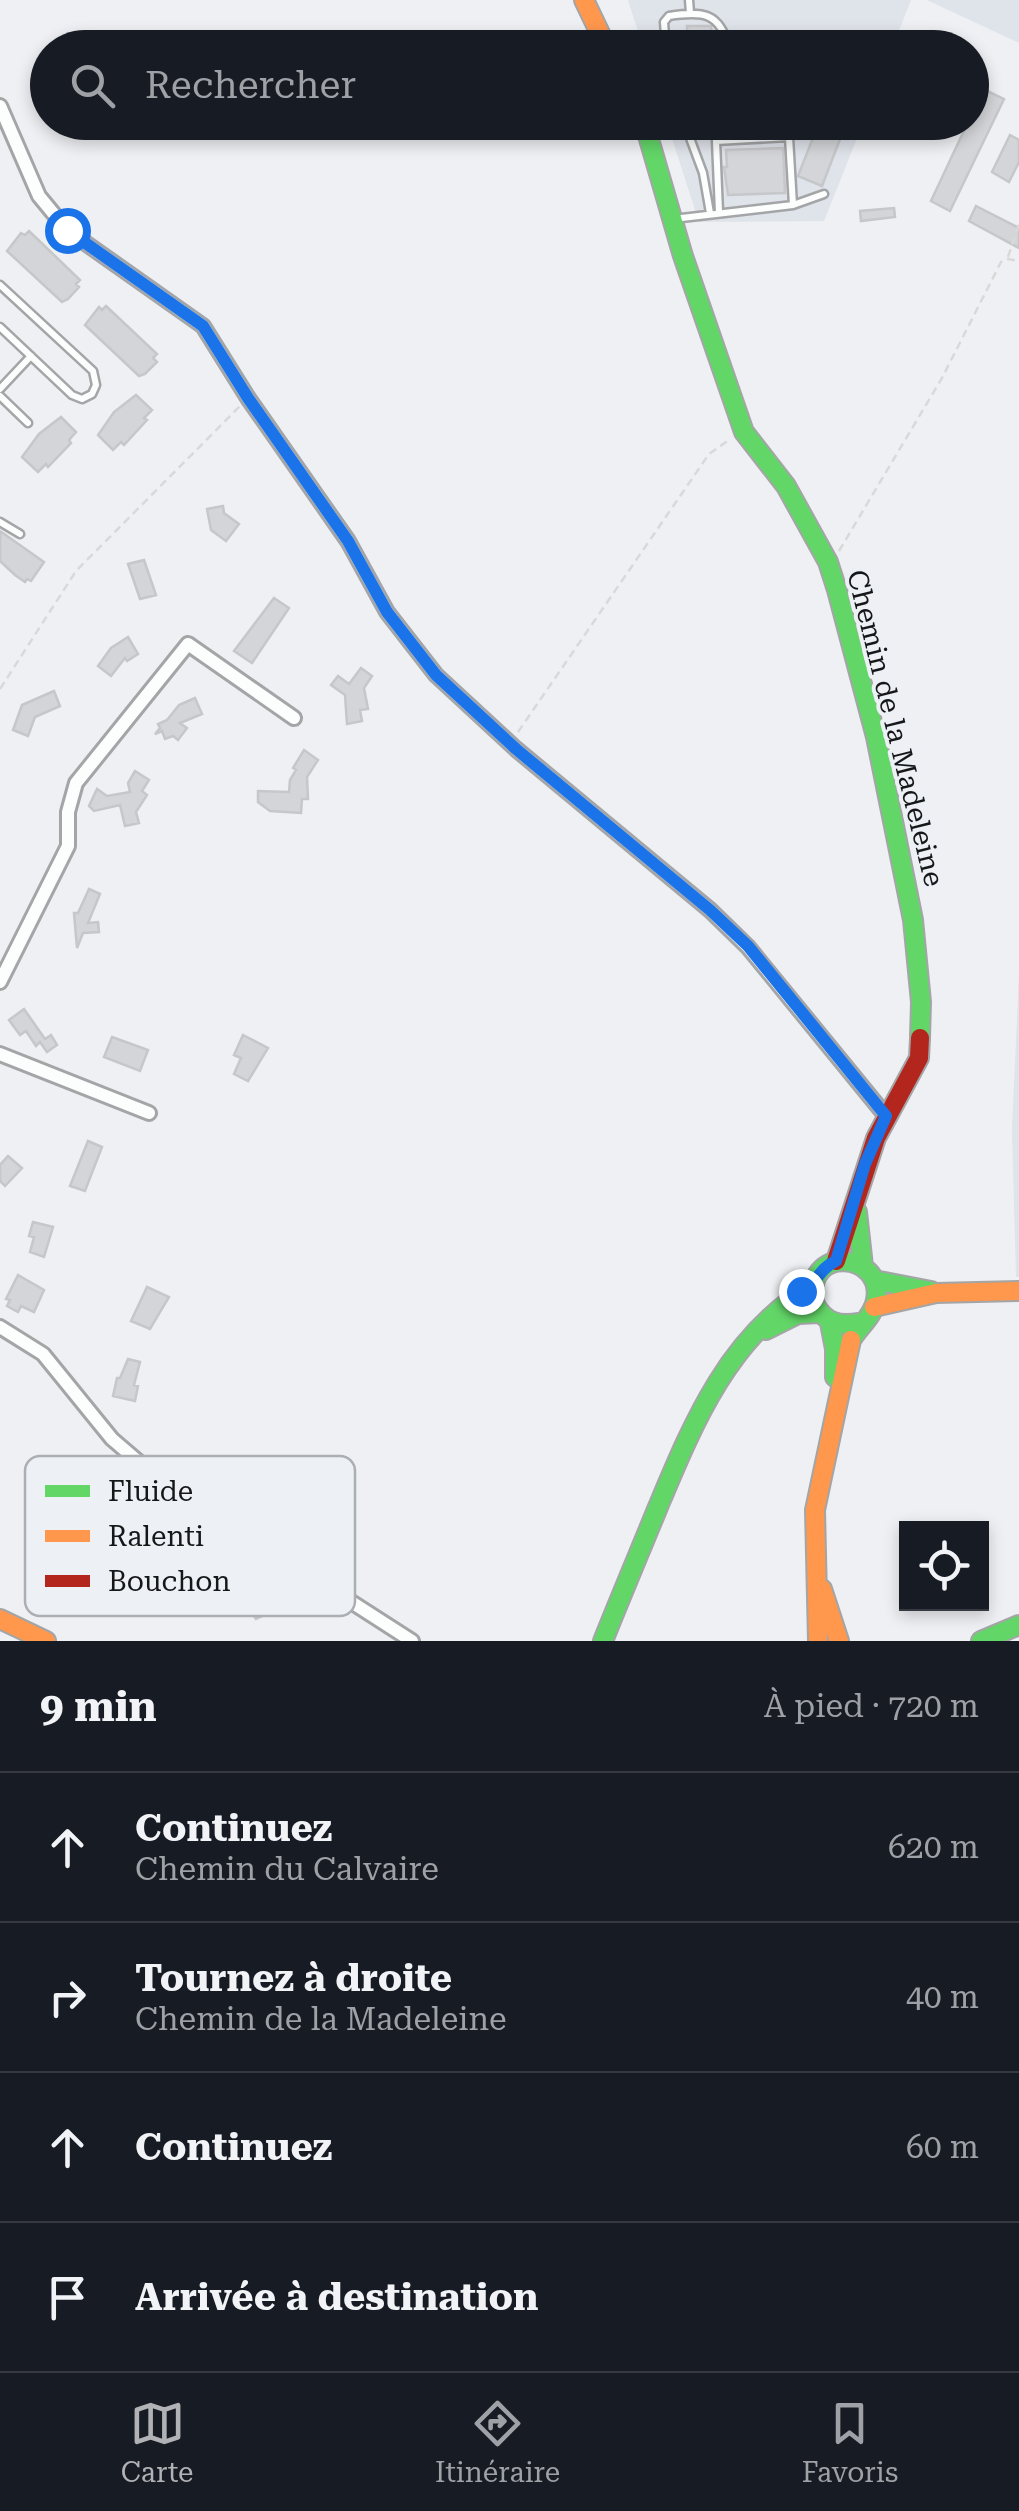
<!DOCTYPE html>
<html lang="fr">
<meta charset="utf-8">
<style>
body{margin:0;font-family:"Roboto Serif",serif;background:#20242c;color:#f1f3f6}
.controls{position:absolute;right:30px;bottom:30px;display:grid;overflow:hidden;border-radius:0px;box-shadow:0 5px 15px #0003}
.controls button{width:90px;height:90px;display:grid;place-items:center;padding:0;border:0;border-bottom:2px solid #363941;background:#171b24;color:#f1f3f6;font:50px sans-serif}
.stop{position:absolute;width:30px;height:30px;margin:-22px;border:8px solid #1a73e8;border-radius:50%;background:#fff}
.stop.end{background:#1a73e8;border-color:#fff;box-shadow:0 2px 10px #0008}
.list{margin:0;padding:0;list-style:none}
h2{display:flex;justify-content:space-between;align-items:center;height:130px;margin:0;padding:0 40px;font-size:42px}
h2 small{font-size:32px;font-weight:400;color:#9ea1a6}
.list li{display:grid;grid-template-columns:65px 1fr auto;gap:30px;align-items:center;box-sizing:border-box;height:150px;padding:0 40px;border-top:2px solid #363941}
.list b{display:block;font-size:38px;white-space:nowrap}
.list p{margin:0;font-size:32px;white-space:nowrap;color:#9ea1a6}
.list em{font-size:32px;font-style:normal;color:#9ea1a6}
.icon{flex:none;width:55px;height:55px;fill:none;stroke:currentColor;stroke-width:2;stroke-linecap:round;stroke-linejoin:round}
.map{position:relative;flex:none;width:1019px;height:1641px;overflow:hidden}
.search{position:absolute;background:#171b24;box-shadow:0 5px 15px #0003;left:30px;right:30px;top:30px;height:110px;display:flex;align-items:center;gap:25px;box-sizing:border-box;padding:0 35px;border-radius:55px;color:#9ea1a6;font-size:38px}
.sheet{height:730px;background:#171b24}
nav{display:flex;justify-content:space-around;align-items:center;box-sizing:border-box;height:140px;border-top:2px solid #363941;background:#171b24;font-size:28px;color:#9ea1a6}
nav a{display:grid;justify-items:center;gap:5px}
nav .on{color:#b1b2b5}
.map>svg:first-child{display:block}
.built{fill:#dfe3ea}
.building{fill:#d4d5d8;stroke:#c5c7c9;stroke-width:2.5}
.lines{fill:none;stroke-linecap:round;stroke-linejoin:round}
.lane-casing{stroke:#a4a5a7;stroke-width:11}
.street-casing{stroke:#a4a5a7;stroke-width:18}
.fast-casing{stroke:#a4a5a7;stroke-width:22}
.slow-casing{stroke:#a4a5a7;stroke-width:22}
.jam-casing{stroke:#a4a5a7;stroke-width:22}
.path{stroke:#d9d9da;stroke-width:2.5;stroke-dasharray:8 5;stroke-linecap:butt}
.lane{stroke:#fcfdfd;stroke-width:6}
.street{stroke:#fcfdfd;stroke-width:12}
.fast{stroke:#63d668;stroke-width:18}
.slow{stroke:#ff974d;stroke-width:18}
.jam{stroke:#b3261e;stroke-width:18}
.route{stroke:#1a73e8;stroke-width:12}
.labels{text-anchor:middle;stroke-width:8;stroke-linejoin:round;paint-order:stroke}
.street-label{font-size:28px;fill:#161718;stroke:#edf0f4}
.key{fill:#edf0f4;stroke:#acafb2;stroke-width:2.5}
.key-label{font-size:28px;fill:#161718}
</style>
<div class="map">
<svg width="1019" height="1641" viewBox="0 0 1019 1641">
<rect width="100%" height="100%" fill="#eef0f3"/>
<path class="built" d="M628,0H911L892,48L643,47Z
M927,0H1019V43Z
M667,123H863L824,221L699,222Z
M1019,974V1277H1016L1012,1130Z"/>
<path class="building" d="M687,26H711L713,48H688Z
M983,89L1004,99L950,211L931,201L968,122H972V114Z
M818,125L842,134L822,186L798,176Z
M1010,135L1019,140V162L1009,182L992,172Z
M783,148L785,193L728,195L724,167H727L726,150Z
M976,206L1019,228V248L969,221Z
M894,208L895,217L861,221L860,211Z
M29,231L80,280L76,284L79,287L68,299L62,302L7,251L21,233L25,235Z
M106,306L157,354L153,358L157,362L145,374L139,376L85,325L99,307L102,310Z
M136,395L152,410L144,418L147,420L124,445L121,442L113,450L98,435L114,412Z
M61,417L76,432L69,440L71,443L48,467L46,464L38,472L22,457L39,434Z
M223,506L224,513L239,524L226,541L211,530L207,509Z
M0,531L44,562L31,581L27,579L25,582L15,575L0,561Z
M144,560L156,595L140,599L128,564Z
M274,598L289,608L252,663L234,651Z
M128,637L138,654L127,661L125,658L111,676L98,666L111,648Z
M361,668L372,676L364,688L368,709L360,710L362,721L347,724L345,695L331,685L338,676L349,684Z
M54,691L60,706L35,717L28,736L13,730L22,705Z
M195,698L202,714L180,723L187,728L178,740L173,736L165,739L162,731L155,734L160,728L158,724L167,720L179,705Z
M304,750L318,760L307,777L308,799H302L301,813L270,811L258,802V791L289,792L290,780L296,770L293,768Z
M135,771L149,780L142,791L147,795L136,812L139,823L125,826L120,805L94,811L89,806L97,789L107,796L130,792L128,783Z
M89,889L100,894L88,923L98,922L99,932L83,933L77,948L74,913H78Z
M24,1009L45,1039L51,1035L57,1045L47,1052L40,1042L36,1046L26,1031L20,1035L9,1020Z
M243,1035L268,1048L248,1081L234,1074L241,1058L234,1055Z
M112,1037L148,1050L140,1071L104,1057Z
M88,1141L102,1147L85,1191L70,1186Z
M8,1156L22,1168L5,1186L0,1181V1165Z
M33,1222L53,1227L44,1257L30,1252L34,1237L29,1236Z
M18,1275L44,1290L34,1312L21,1306L18,1312L7,1306L10,1300L6,1299Z
M147,1287L169,1297L150,1329L131,1321Z
M128,1359L140,1362L134,1385L138,1386L135,1401L113,1396L117,1378H120Z
M280,1580L289,1596L275,1604L278,1609L256,1619L239,1597Z"/>
<g class="lines">
<defs>
<path id="lane" d="M689,0L690,13
M666,48L664,22L669,16C703,11 720,12 729,48
M684,122L703,173L710,213
M719,212L716,141L789,137L793,205
M673,219L793,205L824,194
M0,285L93,371L96,385L92,394L82,399L72,395L0,327
M0,389L31,356
M0,396L28,423
M0,522L20,534"/>
<path id="street" d="M0,106L39,196L67,230L203,326L248,398L348,541L387,612L436,675L516,749L710,910L748,947L886,1116
M0,982L68,846V812L76,783L188,644L294,718
M0,1054L149,1113
M0,1327L43,1354L112,1439L154,1475L412,1641"/>
<path id="fast" d="M644,122L683,256L744,432L786,486L828,562L837,590L876,737L913,920L921,1002L920,1038
M857,1212L863,1266
M874,1280L931,1291
M830,1323L835,1349V1377
M766,1330L798,1314L818,1313
M851,1340C859,1327 874,1315 876,1300C885,1252 803,1244 814,1303C825,1323 838,1326 859,1323
M603,1641C621,1596 640,1551 658,1507C694,1421 729,1336 812,1286
M981,1641L1019,1625"/>
<path id="slow" d="M584,0L607,48
M874,1307L936,1293L1019,1291
M822,1589L839,1641
M0,1619L46,1641
M818,1641L815,1510L851,1340"/>
<path id="jam" d="M836,1261L876,1138L919,1058L920,1038"/>
</defs>
<use href="#lane" class="lane-casing"/>
<use href="#street" class="street-casing"/>
<use href="#fast" class="fast-casing"/>
<use href="#slow" class="slow-casing"/>
<use href="#jam" class="jam-casing"/>
<path class="path" d="M1008,257L1019,224
M839,551L942,378L1001,262L1008,259L1019,261
M0,689L76,571L240,406
M518,732L709,454L729,440"/>
<use href="#lane" class="lane"/>
<use href="#street" class="street"/>
<use href="#fast" class="fast"/>
<use href="#slow" class="slow"/>
<use href="#jam" class="jam"/>
</g>
<g class="lines">
<path class="route" d="M67,230L203,326L248,398L348,541L387,612L436,675L516,749L710,910L748,946L886,1116L865,1164L836,1261C819,1268 817,1284 801,1291"/>
</g>
<g class="labels">
<g class="street-label">
<text transform="translate(896 728) rotate(76)" y="10">Chemin de la Madeleine</text>
</g>
</g>
<rect x="25" y="1456" width="330" height="160" rx="15" class="key"/>
<rect x="45" y="1485" width="45" height="12" fill="#63d668"/>
<rect x="45" y="1530" width="45" height="12" fill="#ff974d"/>
<rect x="45" y="1575" width="45" height="12" fill="#b3261e"/>
<g class="key-label">
<text x="108" y="1501">Fluide</text>
<text x="108" y="1546">Ralenti</text>
<text x="108" y="1591">Bouchon</text>
</g>
</svg>
<div class="controls">
<button><svg class="icon" aria-label="locate" viewBox="0 0 24 24"><circle cx="12" cy="12" r="6"/><path d="M12 2v4M12 18v4M2 12h4M18 12h4"/></svg></button>
</div>
<div class="stop" style="left:67px;top:230px"></div>
<div class="stop end" style="left:801px;top:1291px"></div>
<div class="search"><svg class="icon" aria-label="search" viewBox="0 0 24 24"><circle cx="10" cy="10" r="6"/><path d="M15 15l6 6"/></svg>Rechercher</div>
</div>
<section class="sheet">
<h2>9 min<small>À pied · 720 m</small></h2>
<ul class="list">
<li><svg class="icon" aria-label="ahead" viewBox="0 0 24 24"><path d="M12 20V5M6 11l6-6 6 6"/></svg><div><b>Continuez</b><p>Chemin du Calvaire</p></div><em>620 m</em></li>
<li><svg class="icon" aria-label="right" viewBox="0 0 24 24"><path d="M7 20v-9h11M14 6l5 5-5 5"/></svg><div><b>Tournez à droite</b><p>Chemin de la Madeleine</p></div><em>40 m</em></li>
<li><svg class="icon" aria-label="ahead" viewBox="0 0 24 24"><path d="M12 20V5M6 11l6-6 6 6"/></svg><div><b>Continuez</b></div><em>60 m</em></li>
<li><svg class="icon" aria-label="arrive" viewBox="0 0 24 24"><path d="M6 21V4h12l-3 4 3 4H6"/></svg><div><b>Arrivée à destination</b></div></li>
</ul>
</section>
<nav>
<a class="on"><svg class="icon" aria-label="map" viewBox="0 0 24 24"><path d="M3 6l6-2 6 2 6-2v14l-6 2-6-2-6 2zM9 4v14M15 6v14"/></svg>Carte</a>
<a><svg class="icon" aria-label="directions" viewBox="0 0 24 24"><path d="M12 3l9 9-9 9-9-9zM9 14v-3h6M13 9l2 2-2 2"/></svg>Itinéraire</a>
<a><svg class="icon" aria-label="saved" viewBox="0 0 24 24"><path d="M7 4h10v16l-5-4-5 4z"/></svg>Favoris</a>
</nav>
